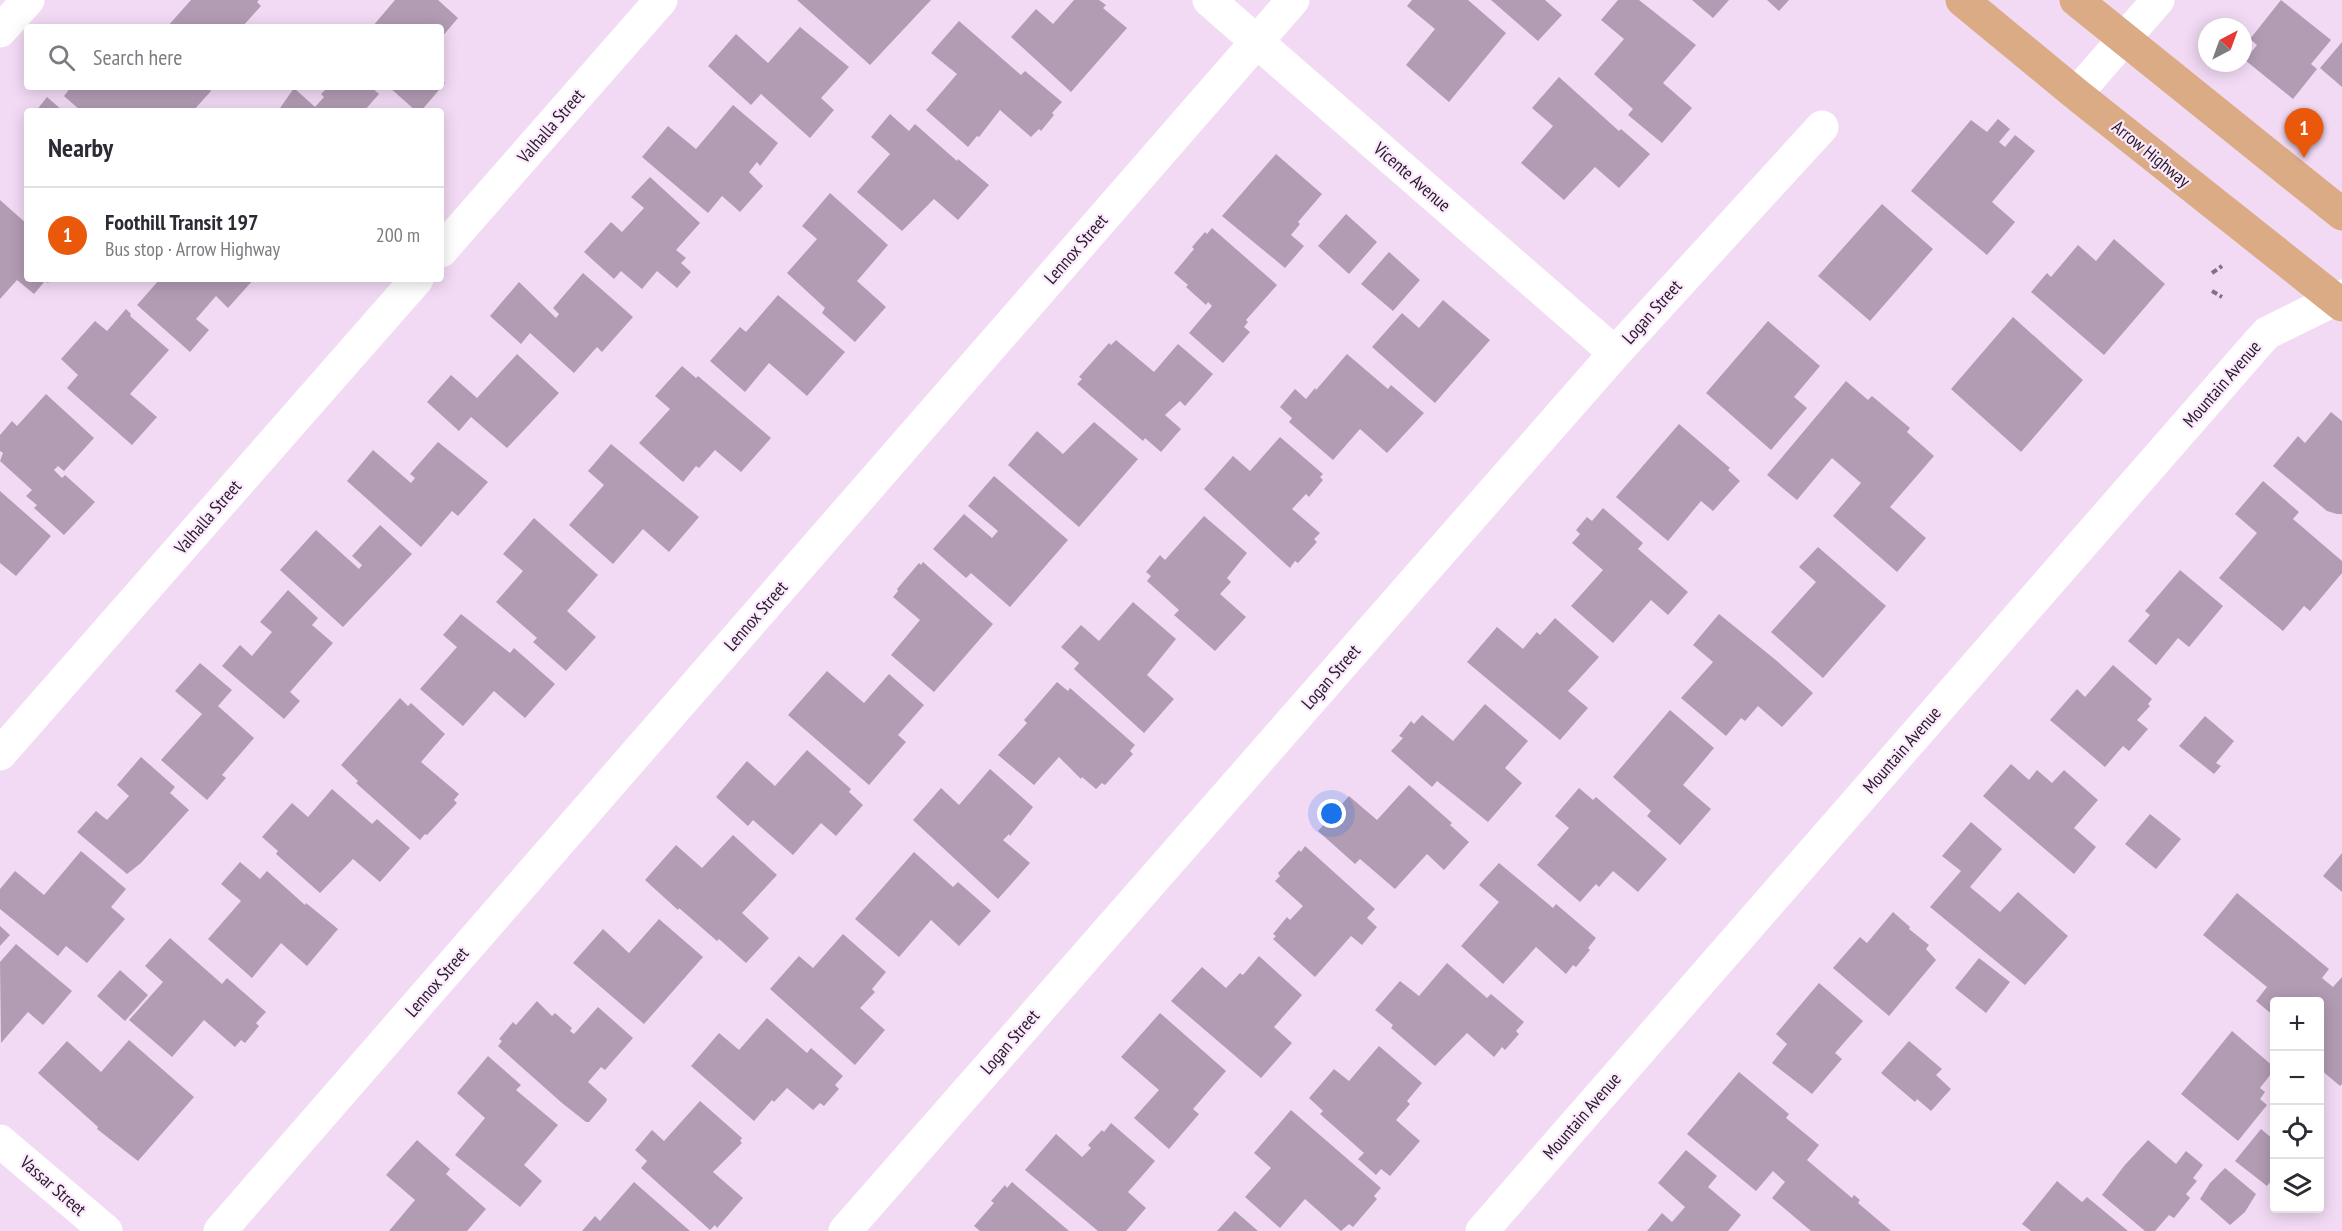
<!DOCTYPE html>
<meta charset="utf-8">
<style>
body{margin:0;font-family:"PT Sans Narrow",sans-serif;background:#f7f7f7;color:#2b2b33}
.controls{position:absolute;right:18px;bottom:18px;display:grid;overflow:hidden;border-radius:6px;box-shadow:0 3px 15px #0003}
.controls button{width:54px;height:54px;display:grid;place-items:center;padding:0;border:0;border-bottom:2px solid #e1e1e2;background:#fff;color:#2b2b33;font:30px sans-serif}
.compass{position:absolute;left:2198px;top:18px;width:54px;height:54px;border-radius:50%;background:#fff;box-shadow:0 3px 15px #0003;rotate:41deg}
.you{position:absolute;left:1332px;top:814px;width:21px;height:21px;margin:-15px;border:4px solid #fff;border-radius:50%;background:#1a73e8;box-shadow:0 0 0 9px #1a73e833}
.badge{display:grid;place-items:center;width:39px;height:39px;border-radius:50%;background:#ea580c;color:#fff;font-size:20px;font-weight:700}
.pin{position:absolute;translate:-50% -50px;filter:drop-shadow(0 2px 3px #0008)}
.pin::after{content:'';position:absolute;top:32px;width:21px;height:18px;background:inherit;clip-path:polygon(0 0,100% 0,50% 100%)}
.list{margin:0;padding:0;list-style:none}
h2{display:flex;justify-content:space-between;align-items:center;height:78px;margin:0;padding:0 24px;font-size:26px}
h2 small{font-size:20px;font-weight:400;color:#7c7c81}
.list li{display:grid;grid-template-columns:39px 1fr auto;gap:18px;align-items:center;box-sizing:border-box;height:96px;padding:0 24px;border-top:2px solid #e1e1e2}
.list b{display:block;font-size:22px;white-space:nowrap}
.list p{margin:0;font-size:20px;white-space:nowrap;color:#7c7c81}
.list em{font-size:20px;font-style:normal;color:#7c7c81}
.icon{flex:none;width:33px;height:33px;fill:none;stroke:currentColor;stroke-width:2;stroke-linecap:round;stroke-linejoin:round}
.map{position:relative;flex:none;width:2342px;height:1231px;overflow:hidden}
.search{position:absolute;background:#fff;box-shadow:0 3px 15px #0003;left:24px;top:24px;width:420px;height:66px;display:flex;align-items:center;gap:15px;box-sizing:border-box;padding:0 21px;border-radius:6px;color:#7c7c81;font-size:22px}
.panel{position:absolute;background:#fff;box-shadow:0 3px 15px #0003;left:24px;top:108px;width:420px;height:174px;border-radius:6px}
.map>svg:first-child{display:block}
.building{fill:#b29cb4}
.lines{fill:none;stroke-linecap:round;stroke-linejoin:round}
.path{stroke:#817282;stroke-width:4;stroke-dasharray:6 3;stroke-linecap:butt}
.minor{stroke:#fff;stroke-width:33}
.major{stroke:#daab85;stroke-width:33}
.labels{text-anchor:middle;stroke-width:4.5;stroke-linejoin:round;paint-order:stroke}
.street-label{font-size:18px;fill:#241c25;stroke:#fce9fe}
</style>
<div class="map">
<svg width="2342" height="1231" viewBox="0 0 2342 1231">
<rect width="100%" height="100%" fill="#f2daf4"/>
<path class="building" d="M191,0H259L257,2L261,6L242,27H167Z
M395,0H438L458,18L441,38V27H372Z
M797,0H931L870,65Z
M1074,0H1099L1106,5L1103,8L1127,28L1071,92L1011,37L1036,9L1053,24Z
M1412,0H1468L1506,33L1449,102L1406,65L1435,29L1407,6Z
M1491,0H1545L1562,15L1538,41Z
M1618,0H1639L1696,45L1663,83L1692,108L1662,143L1628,115L1633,109L1594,74L1624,39L1601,20Z
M1692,0H1729L1713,18Z
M1767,0H1789L1779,11Z
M2281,0L2331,40L2311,64L2317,69L2293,99L2245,60L2257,45L2250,39Z
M959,21L1021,75L1025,71L1062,102L1052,113L1054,115L1041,131L1039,129L1031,137L1000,110L979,137L977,136L968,147L926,110L957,74L931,53Z
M800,27L849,67L821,98L834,110L810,138L761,94L751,105L708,66L736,34L768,63Z
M2342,42V87L2320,68Z
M1559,77L1619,131L1621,129L1650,154L1619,188L1595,167L1564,200L1521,163L1553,126L1532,108Z
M441,79L445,83L421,111H416L389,87H441Z
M71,87H206L211,91L193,111H81L64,96Z
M328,87H371L379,94L364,111H278L294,88L315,107L324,97L321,94Z
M47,97L63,111H36Z
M733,105L778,143L760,166L757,162L749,172L763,186L740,212L722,196L708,213L642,157L668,126L696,149Z
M890,114L909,131L915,124L957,161L958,159L989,185L958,220L934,199L902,231L857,192L890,154L871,137Z
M1998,119L2010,129L1999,142L2005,147L2015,135L2035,151L1992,202L2015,222L1987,255L1911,191L1971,120L1987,132Z
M1276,154L1322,194L1298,222L1300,224L1291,235L1304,246L1285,268L1222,216Z
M650,177L700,223L676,250L686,258L681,263L691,272L677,288L657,271L642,289L621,271L614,279L584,252L611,222L622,232L644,208L631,197Z
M830,193L888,245L857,281L886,307L855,342L822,313L825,308L787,273L817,239L802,226Z
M0,200L27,224V279H51L48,283L45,281L34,294L17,280L0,299Z
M1882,204L1933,249L1870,321L1818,276Z
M1346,214L1377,242L1349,274L1318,246Z
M1212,228L1277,285L1246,320L1248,322L1244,327L1250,332L1223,363L1189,333L1212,306L1208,302L1206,305L1186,287L1188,285L1174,273L1194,249L1192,247L1205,232L1207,234Z
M2114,239L2165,284L2104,355L2031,292L2047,273L2051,277L2078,245L2096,261Z
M1389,252L1420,280L1393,311L1361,284Z
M583,273L633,317L602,352L597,347L574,373L530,333L521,344L490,316L519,282L556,318L559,314L553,308Z
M160,279H254L228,308L216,296L196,319L209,330L190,352L137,305Z
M778,295L845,352L807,396L769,363L745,392L710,361L740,327L746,332Z
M1443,300L1490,340L1435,403L1372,347L1402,313L1419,328Z
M126,309L131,314L130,316L169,350L130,394L157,417L132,445L67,388L78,375L61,359L95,321L107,331Z
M2013,317L2083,380L2021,452L1951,389Z
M1768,321L1820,366L1794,397L1807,408L1771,450L1706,393Z
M1116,340L1154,372L1178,344L1213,374L1185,406L1180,401L1165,415L1181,429L1161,452L1145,438L1143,441L1077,384L1082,379L1079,377L1109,343L1111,345Z
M517,354L559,393L507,448L471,417L459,431L427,402L451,375L477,398Z
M1347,354L1388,389L1391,385L1424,413L1387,453L1360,429L1333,460L1289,422L1292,418L1280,407L1295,389L1306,399L1315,388L1316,390Z
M682,366L696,378L698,376L771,438L741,472L715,450L699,468L696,466L683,482L639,443L670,409L655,396Z
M1846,381L1868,400L1872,396L1910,428L1907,432L1934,456L1890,507L1926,538L1897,572L1833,516L1861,483L1832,458L1797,500L1767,475Z
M46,394L94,438L64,471L58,466L54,470L62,478L65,475L95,502L64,535L34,508L37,505L26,496L32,490L0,461L3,453L0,451V435L12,421L17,426Z
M2331,412L2342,421V514H2337L2327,511L2273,466L2298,436L2305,443Z
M1094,422L1138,459L1079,527L1008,465L1037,431L1063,454Z
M1679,424L1730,468L1728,470L1740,481L1713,511L1701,501L1668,541L1616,497Z
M1280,437L1323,474L1320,477L1323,480L1309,497L1306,494L1292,509L1320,533L1314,539L1317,542L1298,563L1295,561L1290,568L1204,489L1233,456L1250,471Z
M438,442L488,482L458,516L452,511L421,547L347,481L373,450L411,483L415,478L410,474Z
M611,444L699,517L669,552L643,529L613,564L569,525L604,485L588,471Z
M994,476L1068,540L1010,607L971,573L966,578L933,549L964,514L992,538L998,531L968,506Z
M2263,481L2299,512L2293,519L2342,561V573L2310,611L2304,606L2283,631L2219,578L2257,533L2235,514Z
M0,491L51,536L16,576L0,563Z
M1603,508L1643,543L1638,549L1688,592L1668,615L1651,600L1613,643L1571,606L1603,570L1572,543L1580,534L1576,530L1587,517L1592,521Z
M1204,516L1247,553L1227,578L1231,582L1220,594L1246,617L1215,651L1174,615L1179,610L1147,581L1151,576L1146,572L1160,555L1165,560Z
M534,518L598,575L567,611L596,637L566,671L533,642L537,638L496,602L523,571L503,554Z
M380,525L412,554L343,627L280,570L316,530L359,569L362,565L352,556Z
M1818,547L1886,606L1823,678L1771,632L1816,582L1799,567Z
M923,562L993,624L934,692L891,655L920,620L893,597L898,591L897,589L919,563L921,565Z
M2180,570L2223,606L2189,647L2178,638L2156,665L2128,641L2150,615L2145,611Z
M288,590L318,618L312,625L333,643L290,692L300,701L284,719L222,666L240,645L252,656L272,632L260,622Z
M1133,602L1176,639L1147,675L1174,699L1144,733L1074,669L1079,663L1061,647L1081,625L1099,641Z
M461,614L510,653L514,648L555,684L525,718L494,691L463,726L420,689L457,647L443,635Z
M1719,614L1777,661L1813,693L1782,727L1758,706L1745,721L1741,718L1726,736L1681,698L1713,662L1693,645Z
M1555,618L1599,657L1568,691L1588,708L1560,740L1467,662L1497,627L1523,649L1537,632L1540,635Z
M200,663L232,690L218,706L254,738L222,775L226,778L207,800L161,760L202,714L175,691Z
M2113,665L2152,699L2148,704L2150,706L2137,720L2148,729L2129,751L2123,746L2105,767L2050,720L2077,689L2085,697Z
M827,671L864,703L889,674L924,705L898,735L906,742L869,785L788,715Z
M1057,682L1068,691L1070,688L1135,745L1130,751L1133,754L1105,785L1102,783L1096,789L1082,777L1081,779L1059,757L1034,785L998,755L1027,723L1024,720Z
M400,698L408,706L411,703L445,734L421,762L459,794L454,800L457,803L427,835L425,834L420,840L356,783L358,781L341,765Z
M1485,704L1528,741L1505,768L1522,783L1488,822L1437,781L1432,787L1391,751L1403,738L1399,736L1411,721L1414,724L1422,715L1453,741Z
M1670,710L1714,748L1683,785L1711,809L1680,845L1647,816L1651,811L1613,777Z
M2205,716L2234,741L2216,763L2221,766L2214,774L2179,746Z
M807,750L851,789L849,792L863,805L836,836L821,823L793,855L753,820L748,826L716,797L747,761L775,786Z
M141,757L175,787L170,793L189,810L141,863L127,874L77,832L96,811L107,820L129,796L117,785Z
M2011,764L2029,780L2037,770L2052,783L2064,770L2098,800L2074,828L2096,847L2074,874L1983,796Z
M990,769L1033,807L1010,836L1009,834L1003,840L1030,863L998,899L913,820L941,788L959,805Z
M1409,785L1452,823L1450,825L1469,842L1444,870L1427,854L1395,889L1360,859L1355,864L1318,831L1349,796L1377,820Z
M1579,788L1593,800L1596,797L1667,859L1638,892L1613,871L1599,887L1596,884L1580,902L1537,865L1569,828L1555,816Z
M332,789L372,824L377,819L410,848L380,882L353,859L320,893L276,854L278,851L262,837L292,803L308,817Z
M2150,814L2181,839L2156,869L2125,844Z
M1971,822L2002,849L1970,887L2000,912L2018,892L2068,936L2025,985L1930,907L1961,871L1942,856Z
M733,835L777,875L742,913L769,938L746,963L719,939L717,941L679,908L678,910L645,880L676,845L702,868Z
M1305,846L1375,909L1367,918L1377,927L1362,945L1351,936L1315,977L1273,939L1276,936L1273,934L1287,917L1290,920L1303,906L1275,881L1280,876L1278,873L1299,850L1301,852Z
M81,851L126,889L111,907L125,919L87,963L66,946L58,956L0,909V889L15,871L44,895Z
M914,852L953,887L958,882L991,911L959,946L931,920L899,957L855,919Z
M2342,853V892L2323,876Z
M240,862L260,879L267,871L305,905L306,903L338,929L307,966L281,943L252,978L208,939L241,901L221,884Z
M1499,863L1553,908L1556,904L1596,938L1588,948L1590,950L1576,967L1573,965L1566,974L1536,947L1503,984L1461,946L1499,902L1479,885Z
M2237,893L2329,969L2322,978L2333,987L2342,977V1084L2340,1086L2320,1069V1002H2274V1016L2256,1001L2267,987L2203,935Z
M1893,912L1910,927L1909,929L1929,945L1926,949L1936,960L1889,1016L1833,968L1860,937L1867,943Z
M659,919L703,957L644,1024L573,963L603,929L629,953Z
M0,926L10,935L0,946Z
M843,934L886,972L872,989L875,992L860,1008L885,1030L855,1065L770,989L799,956L813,968Z
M170,938L222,984L227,978L266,1012L256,1023L259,1026L245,1043L241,1040L235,1047L204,1020L172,1057L129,1020L163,982L145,966Z
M16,944L72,991L43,1025L28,1012L1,1043L0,962Z
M1259,956L1302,995L1274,1027L1292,1043L1261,1078L1171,1001L1202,967L1226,988L1240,973L1243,975Z
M1979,958L2010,982L1986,1013L1955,988Z
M1447,963L1487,998L1491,994L1524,1022L1516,1031L1519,1034L1505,1050L1502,1047L1494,1057L1467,1033L1435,1066L1391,1028L1393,1025L1375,1010L1400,981L1419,996Z
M120,970L148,995L125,1021L97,996Z
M1819,983L1863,1021L1835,1053L1842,1059L1812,1094L1772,1063L1787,1044L1776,1034Z
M537,1001L552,1016L555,1013L572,1028L570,1031L574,1034L598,1007L633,1038L605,1070L601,1067L588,1082L607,1099L606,1102L589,1122H586L562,1103L498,1046L502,1041L499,1039L513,1022L516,1025Z
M1160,1013L1226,1071L1193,1109L1199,1114L1169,1149L1134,1118L1159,1090L1121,1057Z
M767,1018L807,1053L811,1048L843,1076L835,1085L839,1089L824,1106L820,1103L813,1110L787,1088L774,1102L772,1100L754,1121L691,1066L719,1033L739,1050Z
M2232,1031L2274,1067V1070L2260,1088L2265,1092L2260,1099L2267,1105L2238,1141L2181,1094Z
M129,1040L194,1097L138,1161L97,1129L98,1127L38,1073L67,1041L101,1072Z
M1909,1041L1942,1069L1936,1075L1951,1089L1931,1111L1917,1099L1915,1102L1881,1073Z
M1379,1046L1422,1083L1407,1101L1410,1104L1396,1120L1420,1141L1390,1176L1381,1169L1376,1175L1358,1159L1364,1153L1320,1114L1323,1111L1309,1098L1334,1069L1349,1081Z
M488,1056L521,1085L516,1090L558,1125L524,1165L542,1181L520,1207L455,1155L485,1118L457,1093Z
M1739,1072L1789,1114L1786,1118L1819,1145L1807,1160L1852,1198L1854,1195L1860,1200L1858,1203L1891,1231H1811L1772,1198L1785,1182L1773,1171L1756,1191L1687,1134Z
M700,1101L742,1138L740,1141L742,1143L713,1172L743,1198L717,1228L715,1225L710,1230L641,1168L647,1161L635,1150L652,1130L664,1141Z
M1291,1110L1381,1188L1374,1196L1377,1199L1353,1227L1349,1224L1341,1231L1305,1199L1280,1228L1245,1197L1271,1168L1254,1153Z
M1111,1123L1155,1161L1128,1192L1146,1208L1126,1231H1098L1025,1170L1056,1134L1082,1157L1091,1148L1088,1145L1102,1130L1104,1132Z
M2261,1129L2274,1140V1177L2267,1186L2235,1161Z
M417,1140L450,1169L446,1174L486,1209L467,1231H389L415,1200L386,1175Z
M2148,1140L2176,1164L2186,1151L2203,1165L2193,1178L2197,1181L2186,1194L2190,1198L2174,1218L2169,1215L2155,1231H2145L2102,1195L2124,1166Z
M1686,1150L1717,1176L1708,1187L1741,1215L1728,1231H1647L1662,1213L1672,1222L1685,1207L1658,1183Z
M2225,1168L2256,1194L2245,1212L2230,1225L2200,1199L2210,1183Z
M2057,1181L2082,1202L2087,1197L2128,1231H2031L2022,1224Z
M634,1182L690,1231H582L595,1216L600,1221Z
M1012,1182L1069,1231H980L974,1226L994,1203L991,1201L1005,1185L1007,1188Z
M1235,1211L1258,1231H1217Z"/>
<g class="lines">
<path class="path" d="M2212,273L2222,266
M2212,291L2222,297"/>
<path class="minor" d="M1209,0L1615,353
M0,31L28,0
M2076,94L2158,0
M441,251L661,0
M0,754L417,279
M0,1141L106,1231
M220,1231L1293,0
M845,1231L1615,353L1822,127
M1482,1231L2257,344L2267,333L2342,296"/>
<path class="major" d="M1962,0L2076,94L2342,305
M2076,0L2342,214"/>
</g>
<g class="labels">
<g class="street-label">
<text transform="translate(551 126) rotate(-49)" y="6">Valhalla Street</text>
<text transform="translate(2151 154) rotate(39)" y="6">Arrow Highway</text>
<text transform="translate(1412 177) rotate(41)" y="6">Vicente Avenue</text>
<text transform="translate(1076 249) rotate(-49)" y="6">Lennox Street</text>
<text transform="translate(1652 312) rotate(-48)" y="6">Logan Street</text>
<text transform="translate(2222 384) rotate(-49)" y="6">Mountain Avenue</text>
<text transform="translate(208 517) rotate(-49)" y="6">Valhalla Street</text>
<text transform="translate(756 616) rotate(-49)" y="6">Lennox Street</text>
<text transform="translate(1331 677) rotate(-49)" y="6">Logan Street</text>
<text transform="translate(1902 750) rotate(-49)" y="6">Mountain Avenue</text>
<text transform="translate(437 982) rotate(-49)" y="6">Lennox Street</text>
<text transform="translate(1010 1042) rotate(-49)" y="6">Logan Street</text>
<text transform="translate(1582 1116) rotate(-49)" y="6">Mountain Avenue</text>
<text transform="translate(53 1186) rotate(41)" y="6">Vassar Street</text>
</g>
</g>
</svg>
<div class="controls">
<button>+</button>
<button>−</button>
<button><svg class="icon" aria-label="locate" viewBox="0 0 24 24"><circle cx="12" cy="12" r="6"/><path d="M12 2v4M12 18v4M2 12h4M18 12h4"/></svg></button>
<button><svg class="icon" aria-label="layers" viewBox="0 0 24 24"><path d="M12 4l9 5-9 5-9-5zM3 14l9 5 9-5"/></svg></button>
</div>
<svg class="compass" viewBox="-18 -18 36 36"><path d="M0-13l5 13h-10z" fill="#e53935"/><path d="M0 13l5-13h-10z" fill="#7c7c81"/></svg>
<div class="you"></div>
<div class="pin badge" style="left:2304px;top:158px">1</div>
<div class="search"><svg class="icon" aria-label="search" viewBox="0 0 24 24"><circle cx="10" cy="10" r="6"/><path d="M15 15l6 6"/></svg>Search here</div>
<section class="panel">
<h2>Nearby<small></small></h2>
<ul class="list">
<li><span class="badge">1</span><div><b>Foothill Transit 197</b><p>Bus stop · Arrow Highway</p></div><em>200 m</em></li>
</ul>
</section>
</div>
